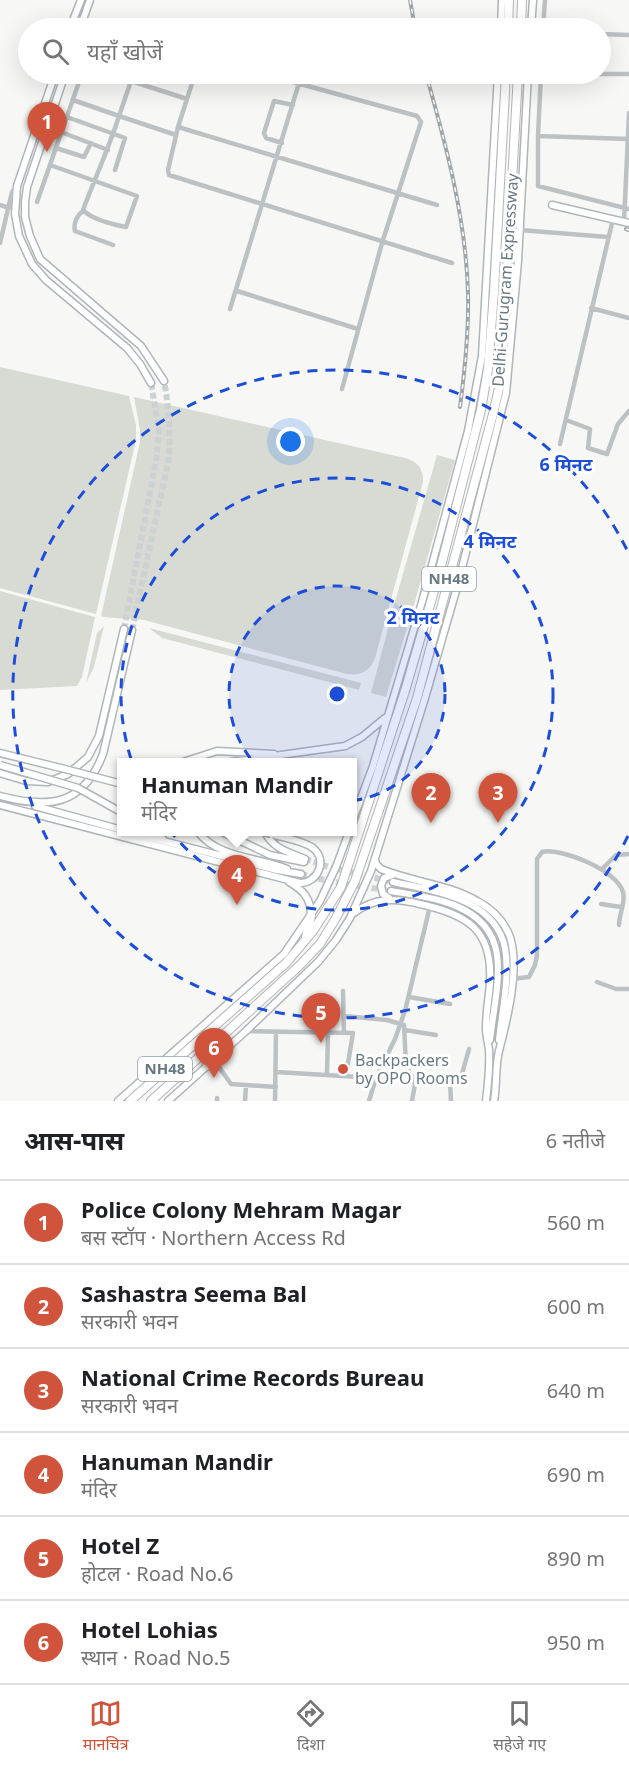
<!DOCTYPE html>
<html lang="hi">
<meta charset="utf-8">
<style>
body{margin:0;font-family:"Noto Sans","Noto Sans Devanagari",sans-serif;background:#f2f2f2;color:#202124}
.you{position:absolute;left:291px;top:442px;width:21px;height:21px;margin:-15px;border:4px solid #fff;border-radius:50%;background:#1a73e8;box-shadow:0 0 0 9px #1a73e833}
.badge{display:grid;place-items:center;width:39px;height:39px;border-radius:50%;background:#d0543c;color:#fff;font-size:20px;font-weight:700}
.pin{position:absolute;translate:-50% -50px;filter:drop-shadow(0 2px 3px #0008)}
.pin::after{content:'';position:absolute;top:32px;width:21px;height:18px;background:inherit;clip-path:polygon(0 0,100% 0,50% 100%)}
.popup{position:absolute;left:117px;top:758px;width:240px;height:78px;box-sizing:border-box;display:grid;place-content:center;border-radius:0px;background:#fff;filter:drop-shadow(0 2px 4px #0005);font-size:20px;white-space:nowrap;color:#757577}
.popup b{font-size:22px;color:#202124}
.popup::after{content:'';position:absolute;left:50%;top:100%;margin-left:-12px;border:12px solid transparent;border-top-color:#fff}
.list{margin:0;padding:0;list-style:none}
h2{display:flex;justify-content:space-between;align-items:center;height:78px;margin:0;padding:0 24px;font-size:26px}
h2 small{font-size:20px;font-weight:400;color:#757577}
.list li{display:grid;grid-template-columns:39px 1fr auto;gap:18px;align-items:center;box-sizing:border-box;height:84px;padding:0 24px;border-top:2px solid #e0e0e0}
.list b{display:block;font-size:22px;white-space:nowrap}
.list p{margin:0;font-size:20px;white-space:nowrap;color:#757577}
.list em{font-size:20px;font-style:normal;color:#757577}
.icon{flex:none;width:33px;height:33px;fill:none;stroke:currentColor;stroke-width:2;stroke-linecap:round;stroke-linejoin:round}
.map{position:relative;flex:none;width:629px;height:1101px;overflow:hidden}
.search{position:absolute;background:#fff;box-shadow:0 6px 24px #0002;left:18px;right:18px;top:18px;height:66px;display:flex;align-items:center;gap:15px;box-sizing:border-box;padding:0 21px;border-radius:33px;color:#757577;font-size:22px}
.sheet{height:582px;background:#fff}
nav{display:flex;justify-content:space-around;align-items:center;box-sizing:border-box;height:84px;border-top:2px solid #e0e0e0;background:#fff;font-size:16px;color:#757577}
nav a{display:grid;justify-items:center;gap:3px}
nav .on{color:#d0543c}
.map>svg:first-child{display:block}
.green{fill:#d7dbd4}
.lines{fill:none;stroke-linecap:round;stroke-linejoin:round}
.secondary-tunnel{stroke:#ccd1d2;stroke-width:6;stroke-dasharray:6 3;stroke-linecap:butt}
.secondary-casing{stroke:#afb5b9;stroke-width:9}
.highway-casing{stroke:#b2b6b9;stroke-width:10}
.street{stroke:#bcc1c4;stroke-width:4.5}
.secondary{stroke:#fff;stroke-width:6}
.highway{stroke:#fff;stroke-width:8}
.rail-casing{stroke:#9fa6aa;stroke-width:4}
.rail{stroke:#fff;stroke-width:1.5;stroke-dasharray:4.5;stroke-linecap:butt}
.secondary-bridge-casing{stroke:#afb5b9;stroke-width:9;stroke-linecap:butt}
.secondary-bridge{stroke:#fff;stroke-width:6}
.ring{fill:none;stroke:#1d4ed8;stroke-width:3;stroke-dasharray:10 8}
.poi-dot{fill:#d0543c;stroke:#fff;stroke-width:2}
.labels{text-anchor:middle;stroke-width:6;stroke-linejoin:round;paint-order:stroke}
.shield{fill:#fff;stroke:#96a1a8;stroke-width:1.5}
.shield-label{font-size:15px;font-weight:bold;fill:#697982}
.street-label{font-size:16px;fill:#697982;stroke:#fff}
.poi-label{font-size:16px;fill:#697982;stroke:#fff;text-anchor:start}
.centre{fill:#1d4ed8;stroke:#fff;stroke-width:3}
.ring-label{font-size:18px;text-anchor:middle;font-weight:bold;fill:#1d4ed8;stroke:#fff;stroke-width:6;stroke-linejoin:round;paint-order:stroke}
</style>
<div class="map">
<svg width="629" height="1101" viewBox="0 0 629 1101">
<rect width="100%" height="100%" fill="#f7f7f5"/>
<path class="green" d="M0,367L129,396L136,425V440L96,614L0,588Z
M134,397L405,458C417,461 424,469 423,482L375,658C370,671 361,676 347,674L144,620C132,618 108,619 101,616L140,442V430Z
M437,455L455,460L410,619L408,618L407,621L391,616Z
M0,591L95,617L82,677L77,686L0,690Z
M390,621L406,626L407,628L386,697L371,693Z
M104,626L94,667L86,683L97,633Z
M149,628L361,683L359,690L162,638Z"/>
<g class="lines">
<path class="secondary-tunnel" d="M124,629L157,455L159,431L151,383
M132,630L169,458C171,431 169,408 164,381
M305,859L332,868L393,882
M301,874L328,881L391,891"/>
<defs>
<path id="secondary" d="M70,28L81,0
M80,28L90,0
M501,28L502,0
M531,28L533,0
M55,74L17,186L15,214L19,236L32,264L46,280L127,348L140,364L151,383
M65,74L27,187L25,202V217L30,236L40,259L141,346L164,381
M552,205L629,223
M0,753L61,768
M183,762L217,751L274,754
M231,762L345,746L362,737L385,718
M0,773L26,781L48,782L68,774L88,757L99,736L124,629
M0,796C49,809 83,806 103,754L132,630
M0,805L300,883C318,883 328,860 313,848C302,840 283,838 271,834
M35,806L122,830
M352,822L373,766L422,602L468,431L482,356L498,74
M128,832L277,870L301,874
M151,832L163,839
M198,832C218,858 258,857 287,869
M222,832L270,855L304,862
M265,832C273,849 289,852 305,859
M375,859L376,864L381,869C412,882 448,884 477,901C492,909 504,921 510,937C520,969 507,1020 499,1051C495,1067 497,1085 494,1101
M289,882C303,890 311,898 311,916
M393,882C434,891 495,898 505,948C510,975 502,1012 499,1040
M391,891C408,894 425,896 442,901C518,923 497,979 490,1040
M389,898L383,894L381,886L384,878L393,875
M354,913C374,897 396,898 420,904C466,914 493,929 490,982C489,997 486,1012 486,1028C486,1035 488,1043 489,1050C490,1067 488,1085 486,1101
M118,1101L284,954L320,901L336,867L349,832
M168,1101L246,1031L318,962L336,940L350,918L371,871L425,698L458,584L506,393L518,261L528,74"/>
<path id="highway" d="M508,28L509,0
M521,28L522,0
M306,937L311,916
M207,1066L225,1039
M130,1101L286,963L313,931L341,887L405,691L439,574L481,410L488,369L494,292L506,74
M151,1101L299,966L320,944L336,918L355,881L417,698L493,414L501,380L518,74"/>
</defs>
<use href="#secondary" class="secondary-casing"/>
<use href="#highway" class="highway-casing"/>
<path class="street" d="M74,17L112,28
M543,28L545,0
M600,34L629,35
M111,74L131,81L119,116L176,135
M195,74L178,127L168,170L169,175L452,263
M264,74L417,116L421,122L382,243L342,389
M541,74L538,136V186L629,209
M541,74H629
M131,81L187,99
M67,117L125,138L115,170
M178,127L437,205
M61,132L108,150
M538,136L628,139
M282,143L266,138L264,133L274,101L293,105
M56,148L84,157L91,143
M50,165L137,196L126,227C114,225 91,219 83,210C95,178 109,148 119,116L73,100
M37,202L79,82
M0,205L9,208
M83,211C77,215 73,224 75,231L113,245
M624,222L629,113
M520,230L608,237
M0,243L12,192L17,186
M237,291L358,329
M591,308L629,318
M230,309L299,83
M566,420L590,429L588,448L607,454L618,424L629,411
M560,444L613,219
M602,869L616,855L629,854
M601,904L621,907
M511,979L529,977L535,965L537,955V859L542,852C561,847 618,871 623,892C626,902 619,914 619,925
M597,982L616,989H629
M343,991L344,1032
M409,997L450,1004
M344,1016L387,1020L404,1025L406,1065L415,1084L412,1101
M405,1030L436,1035
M246,1031L353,1033L346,1075
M214,1060L231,1084L276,1087
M276,1072L376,1078
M327,1074L328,1032
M412,1076L425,1081L450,1082
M217,1101V1098
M245,1101L246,1086
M275,1101L276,1032
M369,1101L376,1078L395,1039L405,1011L430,906
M451,1101L450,1082L460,1081L469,1049"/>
<use href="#secondary" class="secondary"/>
<use href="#highway" class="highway"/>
<defs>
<path id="rail" d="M410,0L415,28
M426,74C446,145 466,219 468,293C469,332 465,369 460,407
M626,229L629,230"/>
</defs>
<use href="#rail" class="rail-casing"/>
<use href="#rail" class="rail"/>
<defs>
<path id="secondary-bridge" d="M0,765L78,788L119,811
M61,768L122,784
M263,832L271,834"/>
</defs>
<use href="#secondary-bridge" class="secondary-bridge-casing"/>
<use href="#secondary-bridge" class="secondary-bridge"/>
</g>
<circle cx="337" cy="694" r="108" fill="#1d4ed8" fill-opacity=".12"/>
<g class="ring">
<circle cx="337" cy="694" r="108"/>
<circle cx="337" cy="694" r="216"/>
<path d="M628 836A324 324 0 1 1 628 552"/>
</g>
<circle class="poi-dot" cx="343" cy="1069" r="6"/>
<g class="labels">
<g class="shield">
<rect x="422" y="567" width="54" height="24" rx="4.5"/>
<rect x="138" y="1057" width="54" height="24" rx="4.5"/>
</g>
<g class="shield-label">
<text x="449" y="584">NH48</text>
<text x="165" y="1074">NH48</text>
</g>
<g class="street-label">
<text transform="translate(505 280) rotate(-86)" y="6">Delhi-Gurugram Expressway</text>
</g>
<g class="poi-label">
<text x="355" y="1066">Backpackers<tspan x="355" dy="18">by OPO Rooms</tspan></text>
</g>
</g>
<circle cx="337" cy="694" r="9" class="centre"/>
<g class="ring-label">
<text x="566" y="471">6 मिनट</text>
<text x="490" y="548">4 मिनट</text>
<text x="413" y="624">2 मिनट</text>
</g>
</svg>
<div class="you"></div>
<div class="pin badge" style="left:47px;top:152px">1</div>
<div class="pin badge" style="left:431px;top:823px">2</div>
<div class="pin badge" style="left:498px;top:823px">3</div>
<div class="pin badge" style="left:237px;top:905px">4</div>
<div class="popup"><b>Hanuman Mandir</b>मंदिर</div>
<div class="pin badge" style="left:321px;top:1043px">5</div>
<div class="pin badge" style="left:214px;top:1078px">6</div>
<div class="search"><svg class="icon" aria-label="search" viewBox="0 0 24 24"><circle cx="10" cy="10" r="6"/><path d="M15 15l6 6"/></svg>यहाँ खोजें</div>
</div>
<section class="sheet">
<h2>आस-पास<small>6 नतीजे</small></h2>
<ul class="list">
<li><span class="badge">1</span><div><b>Police Colony Mehram Magar</b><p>बस स्टॉप · Northern Access Rd</p></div><em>560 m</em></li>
<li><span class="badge">2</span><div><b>Sashastra Seema Bal</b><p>सरकारी भवन</p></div><em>600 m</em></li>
<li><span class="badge">3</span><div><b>National Crime Records Bureau</b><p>सरकारी भवन</p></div><em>640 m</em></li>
<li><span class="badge">4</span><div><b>Hanuman Mandir</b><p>मंदिर</p></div><em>690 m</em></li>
<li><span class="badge">5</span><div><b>Hotel Z</b><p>होटल · Road No.6</p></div><em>890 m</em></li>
<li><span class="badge">6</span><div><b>Hotel Lohias</b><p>स्थान · Road No.5</p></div><em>950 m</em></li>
</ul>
</section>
<nav>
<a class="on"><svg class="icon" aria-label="map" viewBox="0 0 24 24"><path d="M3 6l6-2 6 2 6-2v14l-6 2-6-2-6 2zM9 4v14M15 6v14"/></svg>मानचित्र</a>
<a><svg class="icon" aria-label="directions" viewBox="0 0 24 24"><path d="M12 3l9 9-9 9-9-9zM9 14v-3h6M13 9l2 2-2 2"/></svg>दिशा</a>
<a><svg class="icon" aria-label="saved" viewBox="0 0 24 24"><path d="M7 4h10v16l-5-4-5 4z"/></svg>सहेजे गए</a>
</nav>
